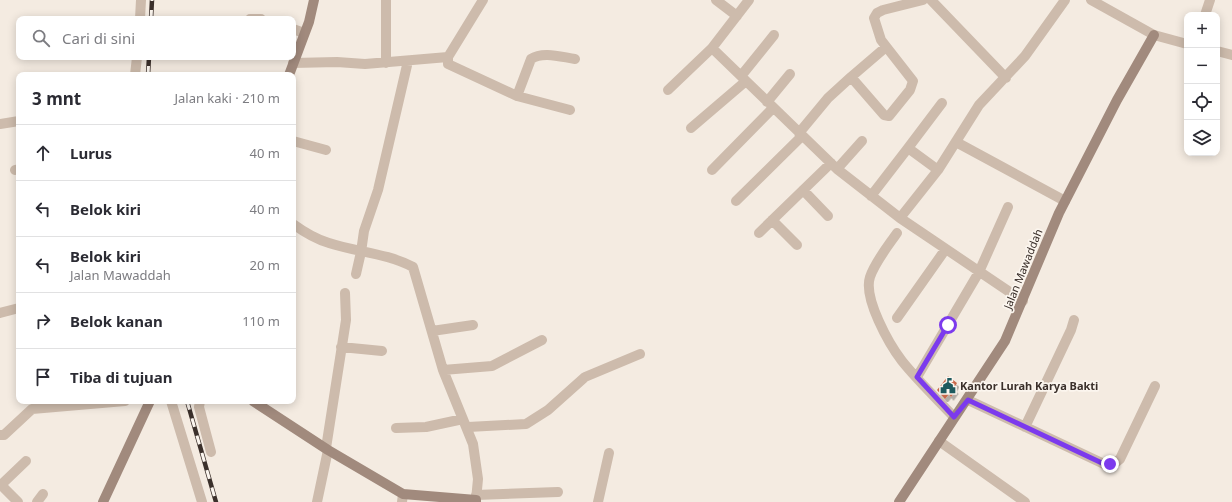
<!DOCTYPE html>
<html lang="id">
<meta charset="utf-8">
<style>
body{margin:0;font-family:"Noto Sans",sans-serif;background:#f2f2f3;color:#2b2b33}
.controls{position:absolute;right:12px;top:12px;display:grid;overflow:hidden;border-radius:8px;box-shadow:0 2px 10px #0003}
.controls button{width:36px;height:36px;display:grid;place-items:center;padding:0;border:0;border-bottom:1px solid #e1e1e2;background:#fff;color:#2b2b33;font:20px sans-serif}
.stop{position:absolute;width:12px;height:12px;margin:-9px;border:3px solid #7c3aed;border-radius:50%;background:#fff}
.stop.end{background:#7c3aed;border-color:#fff;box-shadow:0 1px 4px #0008}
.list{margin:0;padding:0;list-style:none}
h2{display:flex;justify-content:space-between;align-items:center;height:52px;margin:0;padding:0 16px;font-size:17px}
h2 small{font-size:13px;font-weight:400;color:#7c7c81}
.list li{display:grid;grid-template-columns:26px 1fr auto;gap:12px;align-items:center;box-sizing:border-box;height:56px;padding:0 16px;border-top:1px solid #e1e1e2}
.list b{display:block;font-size:15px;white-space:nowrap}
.list p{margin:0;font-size:13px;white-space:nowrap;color:#7c7c81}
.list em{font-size:13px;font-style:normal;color:#7c7c81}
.icon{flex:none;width:22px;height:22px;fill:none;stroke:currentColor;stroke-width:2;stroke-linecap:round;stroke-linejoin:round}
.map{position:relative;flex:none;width:1232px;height:502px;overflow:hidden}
.search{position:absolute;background:#fff;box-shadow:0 2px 10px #0003;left:16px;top:16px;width:280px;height:44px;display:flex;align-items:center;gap:10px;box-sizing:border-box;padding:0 14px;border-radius:8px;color:#7c7c81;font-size:15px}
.panel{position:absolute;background:#fff;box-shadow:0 2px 10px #0003;left:16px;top:72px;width:280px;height:332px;border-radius:8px}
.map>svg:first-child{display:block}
.building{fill:#c8694b;filter:url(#shadow)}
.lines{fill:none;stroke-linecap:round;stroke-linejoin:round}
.street{stroke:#cdbbac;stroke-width:10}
.secondary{stroke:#a18a7d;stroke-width:10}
.rail-casing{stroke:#3b302b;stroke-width:4.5}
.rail{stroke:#fbf5ee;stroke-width:3;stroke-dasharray:9;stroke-linecap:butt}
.route{stroke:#7c3aed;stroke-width:5}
.labels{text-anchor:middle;stroke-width:3.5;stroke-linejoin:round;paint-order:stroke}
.street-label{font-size:11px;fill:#3b302b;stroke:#fbf5ee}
.poi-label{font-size:11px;font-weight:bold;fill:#3b302b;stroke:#fbf5ee;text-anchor:start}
</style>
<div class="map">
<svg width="1232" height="502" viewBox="0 0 1232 502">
<defs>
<filter id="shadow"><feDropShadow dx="2.5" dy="4" stdDeviation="0" flood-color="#0004"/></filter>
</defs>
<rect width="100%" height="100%" fill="#f4ebe1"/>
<path class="building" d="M948,376L957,383L954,388L956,390L951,397L949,394L945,399L937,390Z"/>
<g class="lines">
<path class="street" d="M483,0L448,57V64L517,96L570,110
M716,0L737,16
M931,0L1006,78
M1091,0L1154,35L1187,44
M1205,15L1210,0
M140,19L141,0
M250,19H261
M293,29L304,33
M712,48L837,169L900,218L1023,301
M1217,51L1232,55
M293,63L337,62L365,64L448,57
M386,63V0
M135,75L137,57
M741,76L774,35
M851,77L886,47
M668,90L712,48L749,0
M517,96L531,59C543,51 561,57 575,59
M767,102L790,74
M0,124L19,121
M691,128L746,81
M799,133L828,98L851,77L884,115L889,116L910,90L913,81L881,40L874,18L877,13L883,10L923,0
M293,141L326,150
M956,142L1065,201
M837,169L862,141
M15,170L19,169
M712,170L773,108
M938,170L908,148L942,103
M803,190L828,216
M871,196L908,148
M736,201L802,136
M900,218L938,170L979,105L1025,56L1065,0
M772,220L797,245
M293,224C304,232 315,239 329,243C356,252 387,253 413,267L443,370L473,444L478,479L476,500
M759,233L831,163
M897,233C888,246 875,262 870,277C863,298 889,344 902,361C918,381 937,399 954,417
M356,274L361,252L364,231L378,190L408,61
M0,313L19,308
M897,318L945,250
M432,331L473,325
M341,347L382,351
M443,370L492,366L542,340
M917,377L979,272L1008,207
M968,400L1104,464L1115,463L1120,459L1155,386
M171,401L202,502
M200,401L199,407L211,452
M468,427L526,424L548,410L585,377L640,354
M1025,427L1071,330L1074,320
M396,428L426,427L463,419
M0,435H4L32,409L125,401
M939,441L1025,502
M326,448L346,320L345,293
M476,495L558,492
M18,502L4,488L3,483L26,461
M37,502L43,494
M317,502L328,450
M402,502L403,494
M598,502L609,453"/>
<path class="secondary" d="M289,75L309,22L314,0
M253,401L328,450L403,494L476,500V502
M103,502L150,401
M899,502L1005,341L1059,213L1117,100L1154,35"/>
<defs>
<path id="rail" d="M151,19L152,0
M148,75L149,57
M187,401L216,502"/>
</defs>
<use href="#rail" class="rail-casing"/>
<use href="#rail" class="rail"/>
</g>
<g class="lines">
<path class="route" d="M948,325L917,377L954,417L968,400L1104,464H1110"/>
</g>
<defs>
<symbol id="civic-bare" viewBox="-9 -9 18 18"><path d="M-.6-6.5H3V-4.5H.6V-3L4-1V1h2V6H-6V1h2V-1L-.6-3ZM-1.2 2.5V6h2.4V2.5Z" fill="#1f5a5e" stroke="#fbf5ee" stroke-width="2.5" paint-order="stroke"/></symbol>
</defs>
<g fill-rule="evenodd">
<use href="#civic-bare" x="937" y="375" width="22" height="22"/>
</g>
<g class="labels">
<g class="street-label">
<text transform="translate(1023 269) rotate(-68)" y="4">Jalan Mawaddah</text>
</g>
<g class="poi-label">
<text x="960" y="390">Kantor Lurah Karya Bakti</text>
</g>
</g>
</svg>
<div class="controls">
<button>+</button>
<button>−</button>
<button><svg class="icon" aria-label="locate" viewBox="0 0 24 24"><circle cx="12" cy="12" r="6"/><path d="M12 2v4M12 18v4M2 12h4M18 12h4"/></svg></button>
<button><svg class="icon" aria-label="layers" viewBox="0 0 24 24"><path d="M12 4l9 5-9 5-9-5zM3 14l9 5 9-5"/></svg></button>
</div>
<div class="stop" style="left:948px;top:325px"></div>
<div class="stop end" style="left:1110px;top:464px"></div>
<div class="search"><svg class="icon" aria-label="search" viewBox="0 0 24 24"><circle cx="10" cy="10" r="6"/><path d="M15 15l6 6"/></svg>Cari di sini</div>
<section class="panel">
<h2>3 mnt<small>Jalan kaki · 210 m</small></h2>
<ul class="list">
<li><svg class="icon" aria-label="ahead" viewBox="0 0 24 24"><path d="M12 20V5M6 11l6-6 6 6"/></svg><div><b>Lurus</b></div><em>40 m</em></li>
<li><svg class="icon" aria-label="left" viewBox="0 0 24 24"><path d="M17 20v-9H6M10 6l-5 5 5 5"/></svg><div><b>Belok kiri</b></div><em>40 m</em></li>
<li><svg class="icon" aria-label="left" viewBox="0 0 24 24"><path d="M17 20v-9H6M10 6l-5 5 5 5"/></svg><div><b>Belok kiri</b><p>Jalan Mawaddah</p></div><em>20 m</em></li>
<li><svg class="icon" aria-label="right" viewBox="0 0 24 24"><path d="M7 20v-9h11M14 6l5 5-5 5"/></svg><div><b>Belok kanan</b></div><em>110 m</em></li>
<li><svg class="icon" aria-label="arrive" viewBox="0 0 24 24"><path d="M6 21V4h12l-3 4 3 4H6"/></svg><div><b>Tiba di tujuan</b></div></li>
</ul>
</section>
</div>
